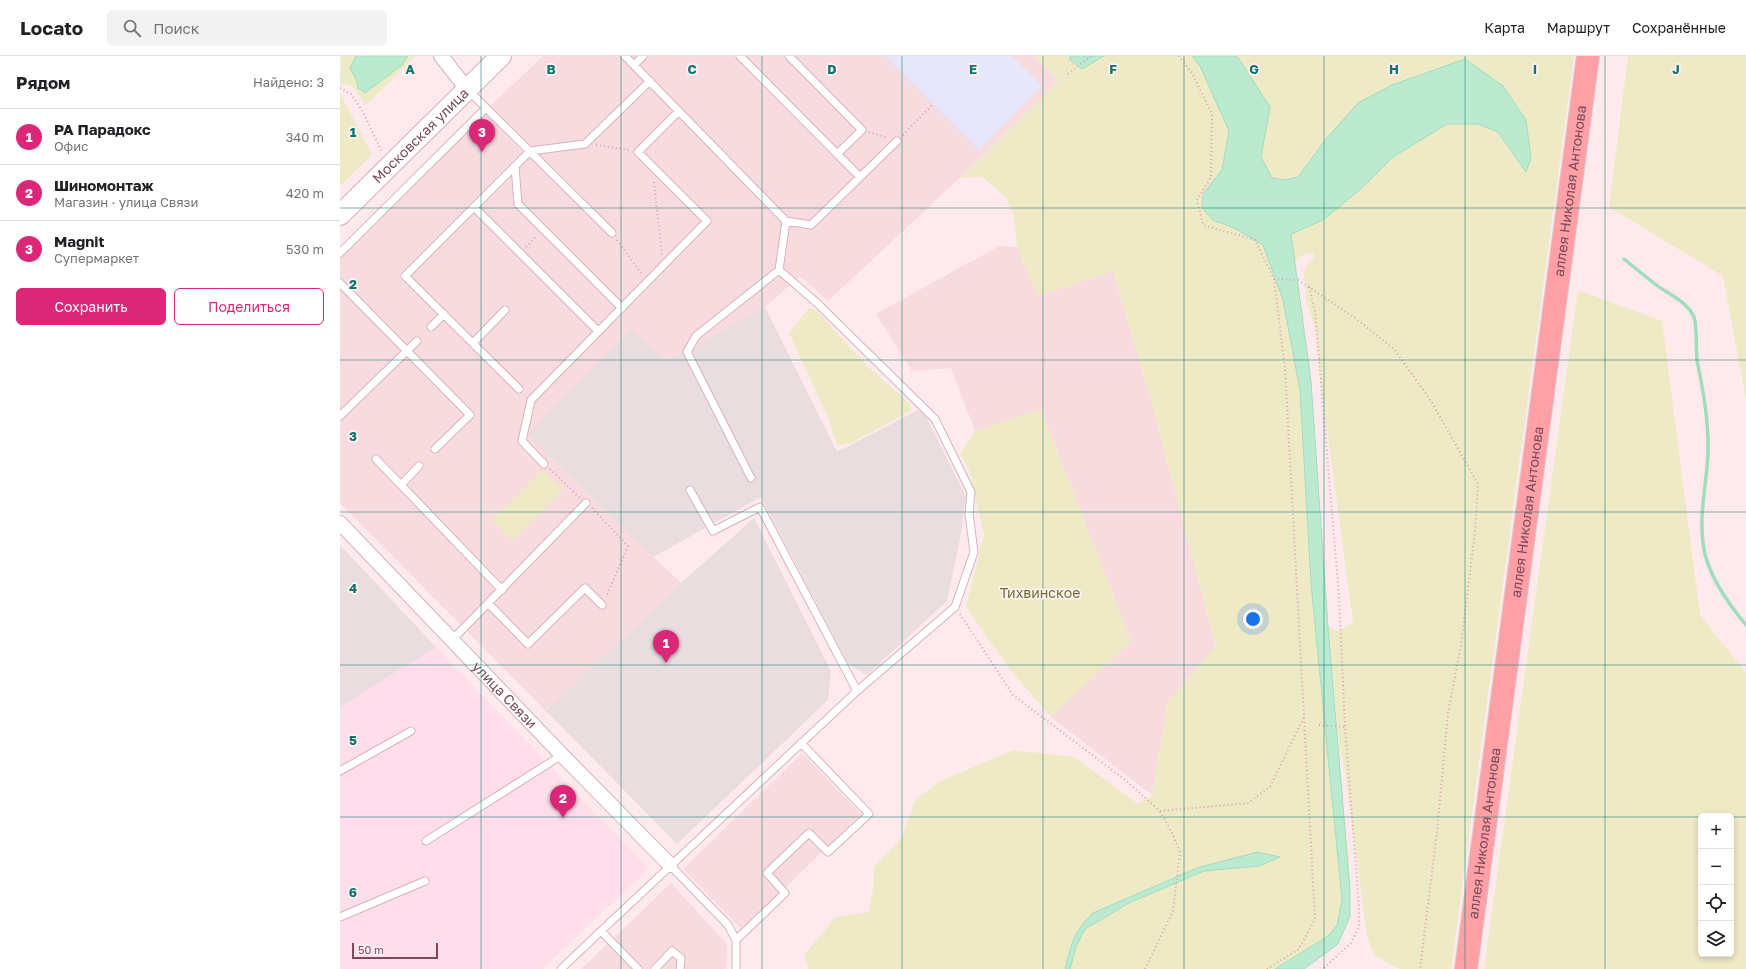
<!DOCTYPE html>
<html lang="ru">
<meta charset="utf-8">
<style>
body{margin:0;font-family:"Golos Text",sans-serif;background:#f2f2f2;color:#202124}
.controls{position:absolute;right:12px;bottom:12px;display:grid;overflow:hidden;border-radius:6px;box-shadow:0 2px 6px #0003}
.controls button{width:36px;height:36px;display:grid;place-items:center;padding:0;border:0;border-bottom:1px solid #e0e0e0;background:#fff;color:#202124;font:20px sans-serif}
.scale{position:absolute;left:12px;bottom:10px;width:86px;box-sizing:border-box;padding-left:4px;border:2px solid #7c4a5b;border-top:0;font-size:11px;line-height:14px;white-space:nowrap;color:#7c4a5b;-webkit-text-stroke:3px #fff2f3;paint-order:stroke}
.you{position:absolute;left:913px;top:563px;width:14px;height:14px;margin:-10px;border:3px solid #fff;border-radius:50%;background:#1a73e8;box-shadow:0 0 0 6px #1a73e833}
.badge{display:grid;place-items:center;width:26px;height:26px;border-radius:50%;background:#db2777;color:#fff;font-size:13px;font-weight:700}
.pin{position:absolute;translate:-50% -33px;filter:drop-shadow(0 1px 2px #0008)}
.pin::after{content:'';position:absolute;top:21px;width:14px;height:12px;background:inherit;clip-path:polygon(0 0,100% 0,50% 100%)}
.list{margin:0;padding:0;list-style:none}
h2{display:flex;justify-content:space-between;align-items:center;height:52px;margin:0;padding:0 16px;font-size:17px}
h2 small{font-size:13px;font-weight:400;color:#757577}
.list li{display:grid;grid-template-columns:26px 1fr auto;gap:12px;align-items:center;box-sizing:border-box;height:56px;padding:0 16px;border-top:1px solid #e0e0e0}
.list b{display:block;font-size:15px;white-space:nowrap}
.list p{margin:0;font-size:13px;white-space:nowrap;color:#757577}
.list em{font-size:13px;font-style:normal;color:#757577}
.actions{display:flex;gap:8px;padding:12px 16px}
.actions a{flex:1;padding:9px 0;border:1px solid #db2777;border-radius:6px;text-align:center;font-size:14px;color:#db2777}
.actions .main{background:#db2777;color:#fff}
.icon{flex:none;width:22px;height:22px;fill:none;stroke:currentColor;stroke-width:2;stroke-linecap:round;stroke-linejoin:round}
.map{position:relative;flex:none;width:1406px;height:913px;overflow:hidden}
header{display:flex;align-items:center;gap:24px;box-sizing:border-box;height:56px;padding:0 20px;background:#fff;border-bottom:1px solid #e0e0e0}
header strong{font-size:19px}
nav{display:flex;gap:22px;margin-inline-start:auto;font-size:14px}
.search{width:280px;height:36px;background:#f2f2f2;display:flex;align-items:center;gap:10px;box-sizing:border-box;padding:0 14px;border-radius:6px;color:#757577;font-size:15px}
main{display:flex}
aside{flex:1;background:#fff}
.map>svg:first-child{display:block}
.residential{fill:#f8dbde}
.commercial{fill:#ffddea}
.industrial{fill:#eadddf}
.education{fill:#e6e7fb}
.green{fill:#eeeac6;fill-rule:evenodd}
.water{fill:#bcead1;stroke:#a1ddbd}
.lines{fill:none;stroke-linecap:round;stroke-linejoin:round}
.stream{stroke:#a1ddbd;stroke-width:3.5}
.service-casing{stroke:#d7b3bc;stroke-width:9}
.minor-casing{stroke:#d7b3bc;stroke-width:16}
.secondary-casing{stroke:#d8adb8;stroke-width:22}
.primary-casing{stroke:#d8c9ce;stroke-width:24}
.path{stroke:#dca1b3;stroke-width:2;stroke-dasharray:1 3;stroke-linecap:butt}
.service{stroke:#fff;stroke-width:7}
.minor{stroke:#fff;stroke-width:14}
.secondary{stroke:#fff;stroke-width:20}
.primary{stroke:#ffa0a6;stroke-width:22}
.grid{fill:none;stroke:#0f766e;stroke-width:1;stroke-opacity:0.55}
.labels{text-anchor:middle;stroke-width:3.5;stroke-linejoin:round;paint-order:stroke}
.street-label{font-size:14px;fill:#7c4a5b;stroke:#fff2f3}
.park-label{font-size:14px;fill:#6f7039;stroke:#fff2f3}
.grid-label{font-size:13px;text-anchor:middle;font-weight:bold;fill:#0f766e;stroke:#fff2f3;stroke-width:3.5;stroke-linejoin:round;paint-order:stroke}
</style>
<header>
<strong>Locato</strong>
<div class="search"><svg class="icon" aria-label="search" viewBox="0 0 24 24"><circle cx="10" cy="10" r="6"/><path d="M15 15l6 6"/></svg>Поиск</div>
<nav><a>Карта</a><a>Маршрут</a><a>Сохранённые</a></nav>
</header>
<main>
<aside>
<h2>Рядом<small>Найдено: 3</small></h2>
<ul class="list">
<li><span class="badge">1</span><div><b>РА Парадокс</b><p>Офис</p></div><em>340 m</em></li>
<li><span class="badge">2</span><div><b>Шиномонтаж</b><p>Магазин · улица Связи</p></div><em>420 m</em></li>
<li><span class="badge">3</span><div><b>Magnit</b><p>Супермаркет</p></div><em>530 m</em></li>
</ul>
<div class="actions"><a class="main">Сохранить</a><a>Поделиться</a></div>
</aside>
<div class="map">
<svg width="1406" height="913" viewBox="0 0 1406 913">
<rect width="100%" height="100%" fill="#feeaec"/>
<path class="residential" d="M203,0H695L719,25L638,105L488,245L460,220L425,251L327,306L187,379L341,527L206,655L0,447V193Z
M659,190L677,191L698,240L773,215L811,344L876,591L828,646L812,739L711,661L791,585L701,353L635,375L611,312L572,315L536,258Z
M462,697L521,758L402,874L343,813Z
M331,827L387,888L386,913H241Z"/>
<path class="commercial" d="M96,591L309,813L202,913H0V651Z"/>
<path class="industrial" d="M425,251L497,396L582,352L626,441L621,478L607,545L527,619L508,608L421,441L313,501L187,379L291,274L327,305Z
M414,462L491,615L488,644L337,788L206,655L341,527Z
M0,489L96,591L0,651Z"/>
<path class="education" d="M545,0H672L702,30L639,94Z"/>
<path class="green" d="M1,0H76L26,49L12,30L0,27Z
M695,0H730V4L742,13L764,0H852L860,10L889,75L882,114L863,138L873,164L896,173L923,189L943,244L960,334L971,527L1002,844L996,869L988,880L935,913H730L736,891L745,873L789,847L864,815L919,810L857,812L753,857L733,883L725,913H469L464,899L496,861L529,856L534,827V811L561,783L576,743L600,725L674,694L734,701L798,748L812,739L828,646L876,591L811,344L773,215L698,240L677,191L674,157L666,142L643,121L621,122L719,25Z
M896,0H1234L1111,913H1059L1034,899L1027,880L1003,702L1000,696L988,571L999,575L1013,566L980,322L975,271L966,244L964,216L968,207L975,201L974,197L962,199L954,207L951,178L983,164L1022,132L1053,101L1107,68H1138L1158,76L1185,116L1186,64L1018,47L986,83L958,121L945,124L932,122L921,102L930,51Z
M1288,0H1406V344L1383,220L1269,151Z
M0,37L32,99L0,130Z
M1238,234L1322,265L1360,559L1406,617V913H1144ZM1361,760H1391V898H1361Z
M469,252L476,254L527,310L570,348L572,354L509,388L497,389L489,364L449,277Z
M701,353L791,585L711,661L669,612L626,551L644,478L629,414L620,397L635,375Z
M203,414L223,434L172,485L152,464Z"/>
<path class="water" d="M16,0H68L62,9L25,37L18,32L17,25L10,12Z
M730,0H764L742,13L730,4Z
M852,0H896L899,3L930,51L921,101L932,122L945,124L958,121L986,83L1018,47L1052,29L1125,3L1163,30L1186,64L1191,102L1186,116L1158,76L1138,68H1107L1053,101L1022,132L983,164L951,178L971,325L988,571L1010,833V860L998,888L964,913H935L988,880L997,869L1002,844L971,527L960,334L943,244L923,189L896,173L873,164L862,152L863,138L882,114L889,75L860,10Z
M917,796L940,801L919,810L864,815L789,847L745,873L736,891L730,913H725C732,887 733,876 753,857L857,812Z"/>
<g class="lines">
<path class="stream" d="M1284,203C1295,212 1305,220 1315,228C1328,238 1347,245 1354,261C1357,270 1356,293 1357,304C1363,334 1369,366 1368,397C1367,426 1359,457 1363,487C1366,517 1388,547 1406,569"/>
<defs>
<path id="service" d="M285,0L446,165L471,169L557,85
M400,0L520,121
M449,0L522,74L497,98
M294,9L303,0
M129,35L272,177
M175,110L178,148L282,252
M134,151L258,275
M0,197L146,52
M0,227L130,359L95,393
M91,271L104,258
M133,287L165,254
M179,333L65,220L190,95L245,88L310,25
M0,360L77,285
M36,403L61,429
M204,408L182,385L191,344L367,165L298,96L339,55
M79,410L61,429L162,534
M411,422L347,296L356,280L439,214
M350,434L373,475L420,451L517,635
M148,547L188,588L245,532L262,549
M112,584L246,447
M0,715L71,675
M86,785L222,699
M330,809L388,869L396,884V913
M0,861L85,825
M396,884L445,837L427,817L469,777L488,796L529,758L461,687
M221,913L261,875
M298,913L261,875L517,635L615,551L634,496L629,458L631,436L595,363L477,247L439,214L446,165
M315,913L332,895L341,902L340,913"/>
<g id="minor">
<path d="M101,0L127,33"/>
<path id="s1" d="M0,467L222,699L330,809"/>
</g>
<g id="secondary">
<path id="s2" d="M0,159L161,0"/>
</g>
<g id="primary">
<path id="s3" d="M1126,913L1248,0"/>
</g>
</defs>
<use href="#service" class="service-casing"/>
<use href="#minor" class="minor-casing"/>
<use href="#secondary" class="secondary-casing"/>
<use href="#primary" class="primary-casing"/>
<path class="path" d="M728,18L751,0
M0,32L11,38L23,56L42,96
M529,76L548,82
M563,79L593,48
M256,89L289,94
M314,126L322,199
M277,184L302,218
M186,191L197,180
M934,223L958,224L966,229L1015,262L1054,293L1091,345L1138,428L1135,476L1121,589L1108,657L1097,776L1080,913
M969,231L975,255L999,540L1005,671L1019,850V871L1011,887L983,913
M210,413L240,442
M252,452L288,490L266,541
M620,558L673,639L784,723L820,755L908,747L930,731L964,661L945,313L934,223L915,184L863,169L857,144L871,121L872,58L852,17L839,0
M979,669L1004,671
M805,913L833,855L840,796L832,777L820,755
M927,913L959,893L975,863L964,662"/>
<use href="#service" class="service"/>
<use href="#minor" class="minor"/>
<use href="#secondary" class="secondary"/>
<use href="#primary" class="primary"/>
</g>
<path class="grid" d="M141,0V913M281,0V913M422,0V913M562,0V913M703,0V913M844,0V913M984,0V913M1125,0V913M1265,0V913M0,152H1406M0,304H1406M0,456H1406M0,609H1406M0,761H1361M1391,761H1406"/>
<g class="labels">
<g class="street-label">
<text dy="5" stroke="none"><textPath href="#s2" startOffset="113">Московская улица</textPath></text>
<text dy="5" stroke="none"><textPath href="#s3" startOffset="785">аллея Николая Антонова</textPath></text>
<text dy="5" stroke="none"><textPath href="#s3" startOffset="461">аллея Николая Антонова</textPath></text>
<text dy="5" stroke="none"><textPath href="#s1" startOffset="238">улица Связи</textPath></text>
<text dy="5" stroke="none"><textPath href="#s3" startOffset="137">аллея Николая Антонова</textPath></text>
</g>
<g class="park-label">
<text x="700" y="542">Тихвинское</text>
</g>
</g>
<g class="grid-label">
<text x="70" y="18">A</text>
<text x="211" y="18">B</text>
<text x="352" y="18">C</text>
<text x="492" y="18">D</text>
<text x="633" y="18">E</text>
<text x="773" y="18">F</text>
<text x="914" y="18">G</text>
<text x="1054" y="18">H</text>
<text x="1195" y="18">I</text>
<text x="1336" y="18">J</text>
<text x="13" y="81">1</text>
<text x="13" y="233">2</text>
<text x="13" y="385">3</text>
<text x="13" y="537">4</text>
<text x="13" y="689">5</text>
<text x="13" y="841">6</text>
</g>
</svg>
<div class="controls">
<button>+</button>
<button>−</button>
<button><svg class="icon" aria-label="locate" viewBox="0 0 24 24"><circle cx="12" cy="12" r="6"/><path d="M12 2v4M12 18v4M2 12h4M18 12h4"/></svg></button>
<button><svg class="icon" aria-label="layers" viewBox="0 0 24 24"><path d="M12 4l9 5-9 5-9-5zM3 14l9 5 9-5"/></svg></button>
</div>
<div class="scale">50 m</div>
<div class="you"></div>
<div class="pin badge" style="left:326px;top:607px">1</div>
<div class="pin badge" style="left:223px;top:762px">2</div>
<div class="pin badge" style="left:142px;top:96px">3</div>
</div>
</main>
